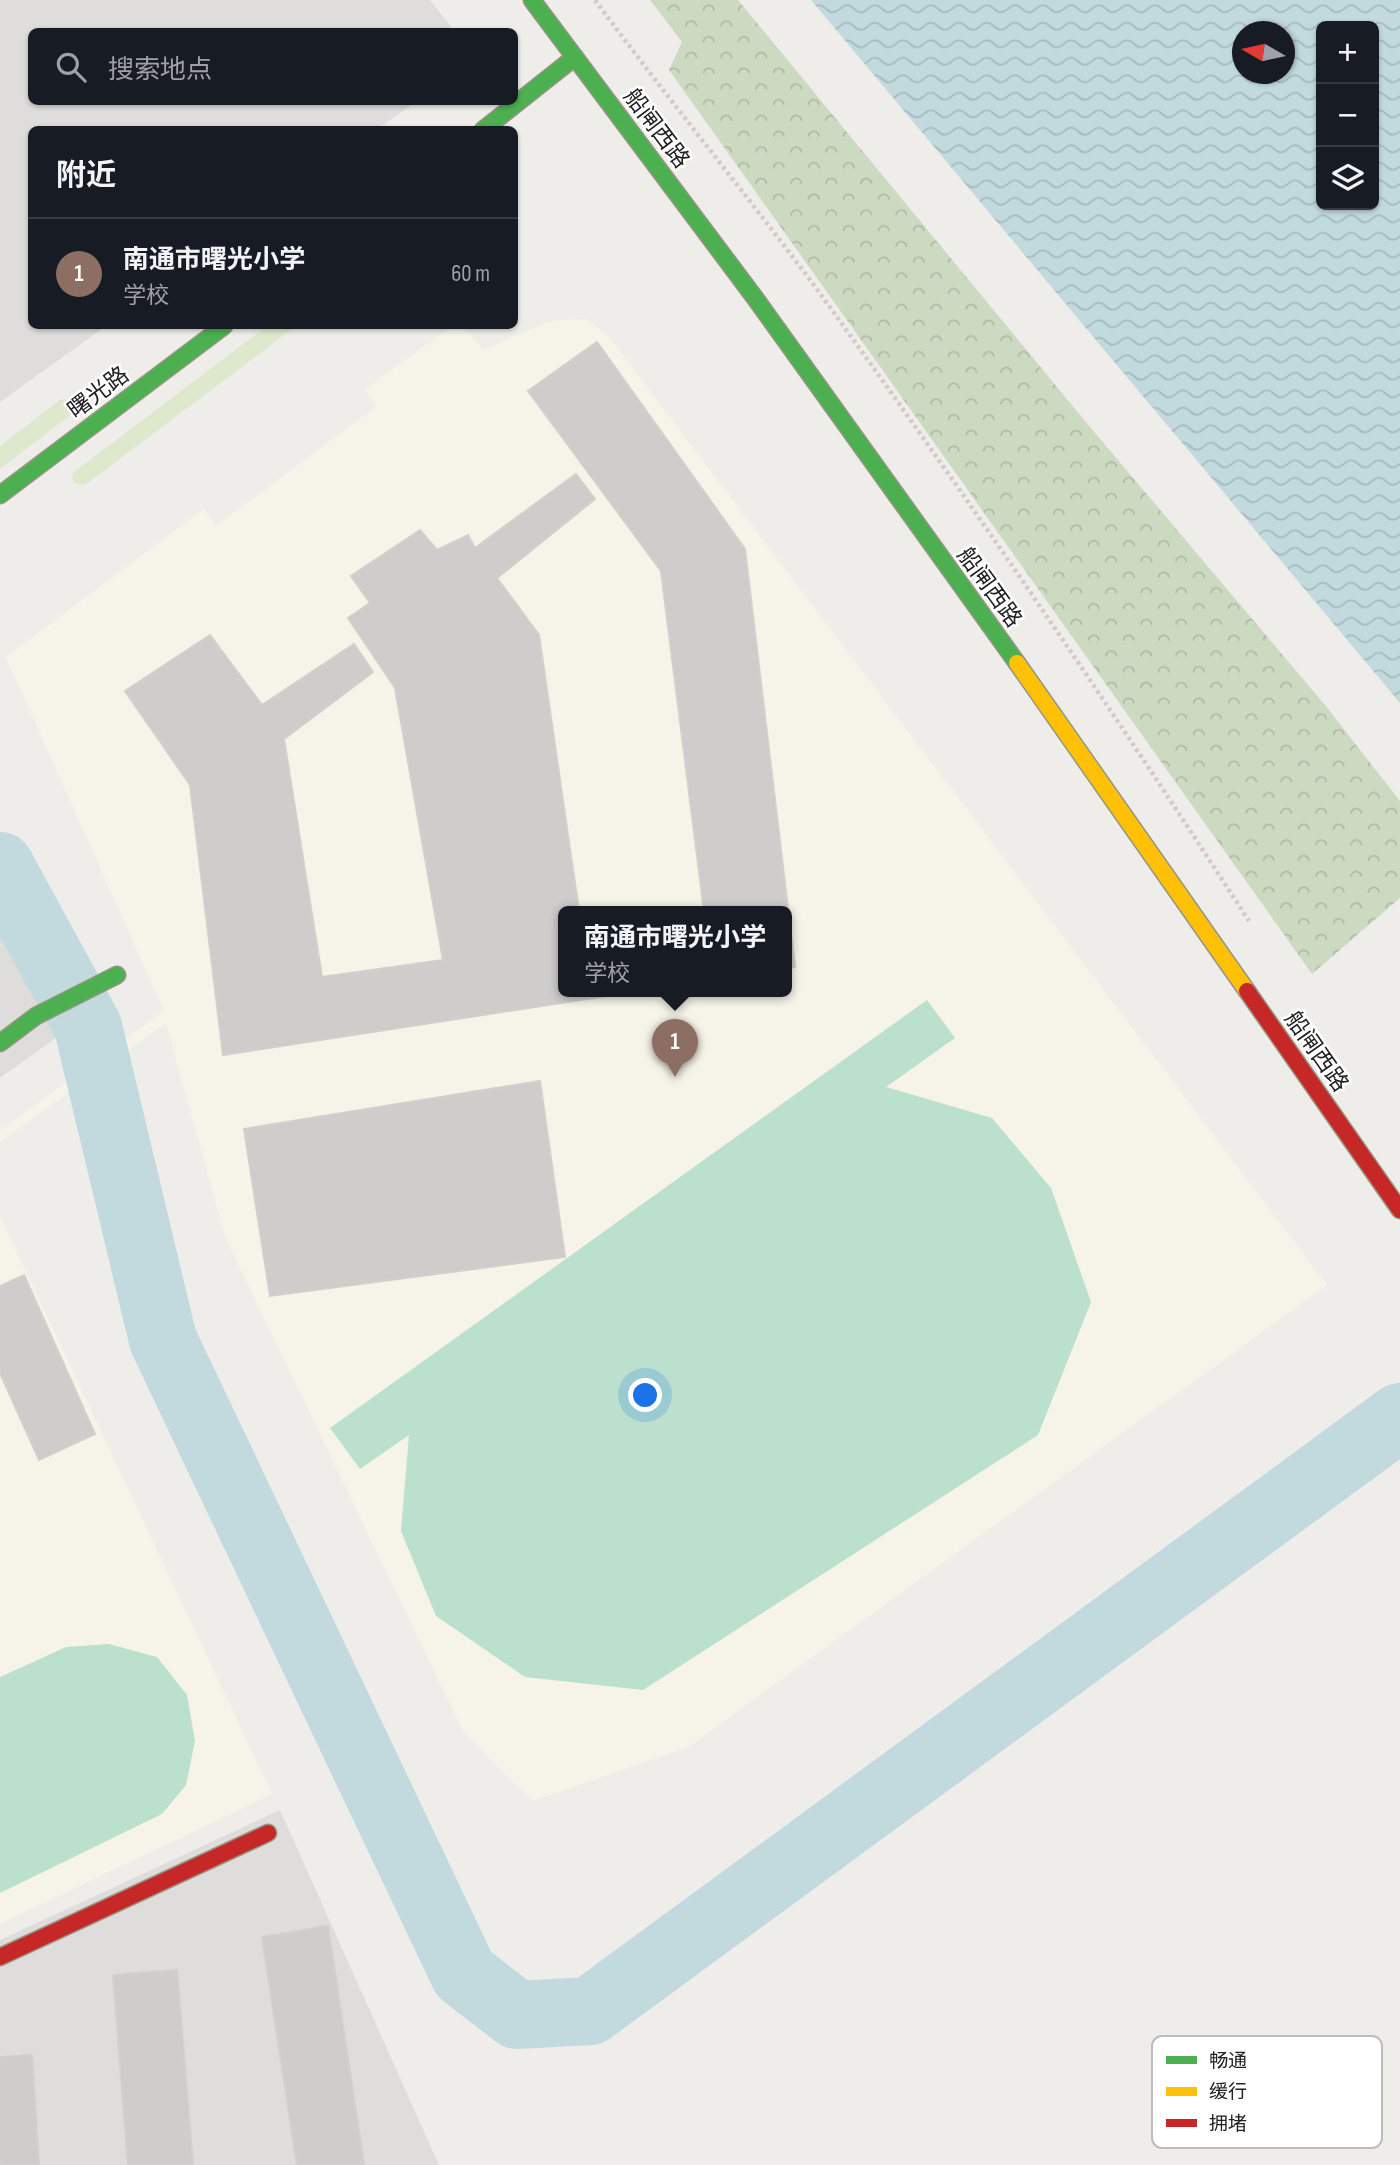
<!DOCTYPE html>
<html lang="zh">
<meta charset="utf-8">
<style>
body{margin:0;font-family:"Sofia Sans Condensed","Noto Sans SC",sans-serif;background:#20242c;color:#f1f3f6}
.controls{position:absolute;right:21px;top:21px;display:grid;overflow:hidden;border-radius:10px;box-shadow:0 2px 5px #0004}
.controls button{width:63px;height:63px;display:grid;place-items:center;padding:0;border:0;border-bottom:2px solid #363941;background:#171b24;color:#f1f3f6;font:35px sans-serif}
.compass{position:absolute;left:1232px;top:21px;width:63px;height:63px;border-radius:50%;background:#171b24;box-shadow:0 2px 5px #0004;rotate:279deg}
.you{position:absolute;left:646px;top:1396px;width:24px;height:24px;margin:-18px;border:5px solid #fff;border-radius:50%;background:#1a73e8;box-shadow:0 0 0 10px #1a73e833}
.badge{display:grid;place-items:center;width:46px;height:46px;border-radius:50%;background:#696867;color:#fff;font-size:23px;font-weight:700}
.pin{position:absolute;translate:-50% -58px;filter:drop-shadow(0 2px 4px #0008)}
.pin::after{content:'';position:absolute;top:37px;width:24px;height:21px;background:inherit;clip-path:polygon(0 0,100% 0,50% 100%)}
.popup{position:absolute;left:558px;top:906px;width:234px;height:91px;box-sizing:border-box;display:grid;place-content:center;border-radius:10px;background:#171b24;filter:drop-shadow(0 2px 5px #0005);font-size:23px;white-space:nowrap;color:#9ea1a6}
.popup b{font-size:26px;color:#f1f3f6}
.popup::after{content:'';position:absolute;left:50%;top:100%;margin-left:-14px;border:14px solid transparent;border-top-color:#171b24}
.list{margin:0;padding:0;list-style:none}
h2{display:flex;justify-content:space-between;align-items:center;height:91px;margin:0;padding:0 28px;font-size:30px}
h2 small{font-size:23px;font-weight:400;color:#9ea1a6}
.list li{display:grid;grid-template-columns:46px 1fr auto;gap:21px;align-items:center;box-sizing:border-box;height:112px;padding:0 28px;border-top:2px solid #363941}
.list b{display:block;font-size:26px;white-space:nowrap}
.list p{margin:0;font-size:23px;white-space:nowrap;color:#9ea1a6}
.list em{font-size:23px;font-style:normal;color:#9ea1a6}
.icon{flex:none;width:38px;height:38px;fill:none;stroke:currentColor;stroke-width:2;stroke-linecap:round;stroke-linejoin:round}
.map{position:relative;flex:none;width:1400px;height:2165px;overflow:hidden}
.search{position:absolute;background:#171b24;box-shadow:0 2px 5px #0004;left:28px;top:28px;width:490px;height:77px;display:flex;align-items:center;gap:18px;box-sizing:border-box;padding:0 24px;border-radius:10px;color:#9ea1a6;font-size:26px}
.panel{position:absolute;background:#171b24;box-shadow:0 2px 5px #0004;left:28px;top:126px;width:490px;height:203px;border-radius:10px}
.map>svg:first-child{display:block}
.residential{fill:#dedddb}
.education{fill:#f6f4e8;fill-rule:evenodd}
.grass{fill:#dde8cd}
.forest{fill:url(#forest-crowns)}
.pitch{fill:#bbe0cd}
.water{fill:url(#water-waves);fill-rule:evenodd}
.lines{fill:none;stroke-linecap:round;stroke-linejoin:round}
.river{stroke:#c2dadd;stroke-width:68}
.building{fill:#cfcdcb;stroke:#d2cfcc;stroke-width:2}
.fast-casing{stroke:#969684;stroke-width:19}
.slow-casing{stroke:#969684;stroke-width:19}
.jam-casing{stroke:#969684;stroke-width:19}
.path{stroke:#d5cac9;stroke-width:4.5;stroke-dasharray:3.5 3.5;stroke-linecap:butt}
.fast{stroke:#4caf50;stroke-width:16}
.slow{stroke:#ffc107;stroke-width:16}
.jam{stroke:#c62828;stroke-width:16}
.labels{text-anchor:middle;stroke-width:5;stroke-linejoin:round;paint-order:stroke}
.street-label{font-size:23px;fill:#212121;stroke:#fff}
.key{fill:#fff;stroke:#bcbcbc;stroke-width:2}
.key-label{font-size:19px;fill:#212121}
</style>
<div class="map">
<svg width="1400" height="2165" viewBox="0 0 1400 2165">
<defs>
<pattern id="forest-crowns" width="20" height="18" patternUnits="userSpaceOnUse" patternTransform="scale(1.75)"><rect width="20" height="18" fill="#cddac2"/><path d="M2 6a3 3 0 1 1 6 0M12 15a3 3 0 1 1 6 0" fill="none" stroke="#b0bba6"/></pattern>
<pattern id="water-waves" width="16" height="10" patternUnits="userSpaceOnUse" patternTransform="scale(1.75)"><rect width="16" height="10" fill="#c2dadd"/><path d="M0 5q4-4 8 0t8 0" fill="none" stroke="#a6bbbd"/></pattern>
</defs>
<rect width="100%" height="100%" fill="#efedea"/>
<path class="residential" d="M0,0H430L454,31L32,32V102H416L377,129L32,130V326H106L0,402Z
M0,918L60,1035L0,1078Z
M280,1810L439,2165H0V1940Z"/>
<path class="education" d="M586,319L610,338L1327,1285L688,1747L533,1801L464,1733L225,1237L166,1023L0,1142V1131L164,1011L6,657L204,509L216,526L377,406L365,389L453,326H462L483,350L551,321ZM563,911H787V991H563Z
M0,1217L272,1794L0,1924Z"/>
<path class="grass" d="M267,326H296L85,485L74,483L72,478L74,472Z
M61,399L67,400L74,408L72,414L0,469V446Z"/>
<path class="forest" d="M650,0H738L1085,421L1325,705L1400,801V898L1312,974L669,70L682,42Z"/>
<path class="pitch" d="M927,1000L955,1038L886,1087L992,1118L1051,1188L1091,1302L1038,1435L643,1690L525,1677L436,1616L401,1531L409,1435L360,1469L330,1428Z
M109,1644L157,1657L187,1695L195,1741L186,1785L162,1814L0,1893V1677L66,1647Z"/>
<path class="water" d="M811,0H1400V703ZM1321,26H1374V205H1321ZM1242,32H1284V74H1242Z"/>
<g class="lines">
<path class="river" d="M0,866L88,1027L163,1340L464,1974L517,2015L590,2011L1400,1417"/>
</g>
<path class="building" d="M597,342L745,549L795,967L787,969V911H704L661,571L528,391Z
M576,474L595,499L497,578L539,635L579,911H563V991H639L223,1055L190,785L125,691L210,635L262,705L354,644L373,672L284,739L322,977L443,960L395,688L348,618L370,603L351,576L420,530L437,550L468,535L475,548Z
M540,1081L565,1257L270,1296L244,1129Z
M24,1275L95,1434L39,1460L0,1373V1286Z
M328,1926L364,2165H297L262,1937Z
M177,1970L193,2165H128L113,1975Z
M32,2055L39,2165H0V2057Z"/>
<g class="lines">
<defs>
<path id="fast" d="M532,0L755,298L1017,663
M483,130L575,57
M0,495L224,326
M0,1043L36,1016L117,975"/>
<path id="slow" d="M1017,663L1247,991"/>
<path id="jam" d="M1247,991L1400,1210
M0,1957L268,1833"/>
</defs>
<use href="#fast" class="fast-casing"/>
<use href="#slow" class="slow-casing"/>
<use href="#jam" class="jam-casing"/>
<path class="path" d="M595,0C667,98 744,191 816,288C966,495 1110,706 1249,921"/>
<use href="#fast" class="fast"/>
<use href="#slow" class="slow"/>
<use href="#jam" class="jam"/>
</g>
<g class="labels">
<g class="street-label">
<text transform="translate(657 128) rotate(53)" y="8">船闸西路</text>
<text transform="translate(98 392) rotate(-37)" y="8">曙光路</text>
<text transform="translate(990 587) rotate(54)" y="8">船闸西路</text>
<text transform="translate(1317 1051) rotate(55)" y="8">船闸西路</text>
</g>
</g>
<rect x="1152" y="2036" width="230" height="112" rx="10" class="key"/>
<rect x="1166" y="2056" width="31" height="8" fill="#4caf50"/>
<rect x="1166" y="2087" width="31" height="9" fill="#ffc107"/>
<rect x="1166" y="2119" width="31" height="8" fill="#c62828"/>
<g class="key-label">
<text x="1209" y="2067">畅通</text>
<text x="1209" y="2098">缓行</text>
<text x="1209" y="2130">拥堵</text>
</g>
</svg>
<div class="controls">
<button>+</button>
<button>−</button>
<button><svg class="icon" aria-label="layers" viewBox="0 0 24 24"><path d="M12 4l9 5-9 5-9-5zM3 14l9 5 9-5"/></svg></button>
</div>
<svg class="compass" viewBox="-18 -18 36 36"><path d="M0-13l5 13h-10z" fill="#e53935"/><path d="M0 13l5-13h-10z" fill="#9ea1a6"/></svg>
<div class="you"></div>
<div class="pin badge" style="left:675px;top:1077px;background:#8d6e63">1</div>
<div class="popup"><b>南通市曙光小学</b>学校</div>
<div class="search"><svg class="icon" aria-label="search" viewBox="0 0 24 24"><circle cx="10" cy="10" r="6"/><path d="M15 15l6 6"/></svg>搜索地点</div>
<section class="panel">
<h2>附近<small></small></h2>
<ul class="list">
<li><span class="badge" style="background:#8d6e63">1</span><div><b>南通市曙光小学</b><p>学校</p></div><em>60 m</em></li>
</ul>
</section>
</div>
